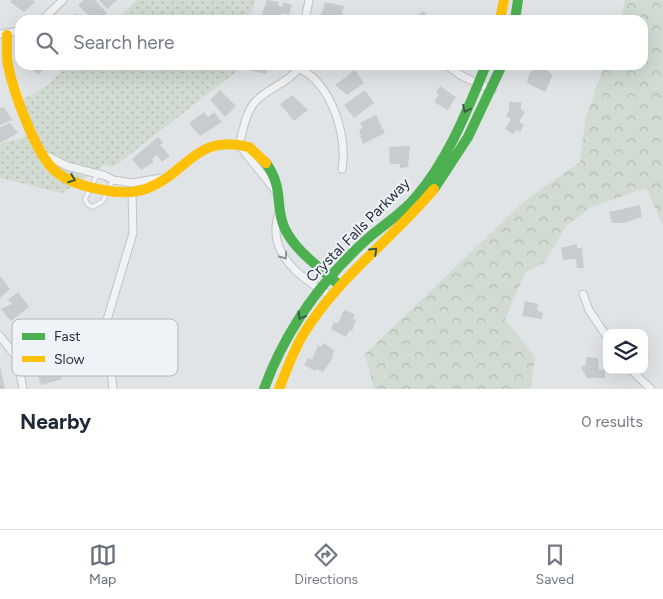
<!DOCTYPE html>
<style>
body{margin:0;font-family:Figtree,sans-serif;background:#f6f6f7;color:#1f2937}
.controls{position:absolute;right:15px;bottom:15px;display:grid;overflow:hidden;border-radius:10px;box-shadow:0 5px 20px #0002}
.controls button{width:45px;height:45px;display:grid;place-items:center;padding:0;border:0;border-bottom:1px solid #e0e1e3;background:#fff;color:#1f2937;font:25px sans-serif}
.list{margin:0;padding:0;list-style:none}
h2{display:flex;justify-content:space-between;align-items:center;height:65px;margin:0;padding:0 20px;font-size:21px}
h2 small{font-size:16px;font-weight:400;color:#747a83}
.icon{flex:none;width:28px;height:28px;fill:none;stroke:currentColor;stroke-width:2;stroke-linecap:round;stroke-linejoin:round}
.map{position:relative;flex:none;width:663px;height:389px;overflow:hidden}
.search{position:absolute;background:#fff;box-shadow:0 5px 20px #0002;left:15px;right:15px;top:15px;height:55px;display:flex;align-items:center;gap:12px;box-sizing:border-box;padding:0 18px;border-radius:15px;color:#747a83;font-size:19px}
.sheet{height:140px;background:#fff}
nav{display:flex;justify-content:space-around;align-items:center;box-sizing:border-box;height:70px;border-top:1px solid #e0e1e3;background:#fff;font-size:14px;color:#747a83}
nav a{display:grid;justify-items:center;gap:2px}
nav .on{color:#696f7a}
.map>svg:first-child{display:block}
.grass{fill:url(#grass-dots)}
.forest{fill:url(#forest-crowns)}
.building{fill:#c9cccf}
.lines{fill:none;stroke-linecap:round;stroke-linejoin:round}
.lane-casing{stroke:#bfc2c5;stroke-width:5.5}
.street-casing{stroke:#bfc2c5;stroke-width:9}
.lane{stroke:#f1f2f3;stroke-width:4}
.street{stroke:#f1f2f3;stroke-width:7}
.fast{stroke:#4caf50;stroke-width:10}
.slow{stroke:#ffc107;stroke-width:10}
.oneway{stroke:#355c46}
.oneway2{stroke:#8c919a}
.labels{text-anchor:middle;stroke-width:4;stroke-linejoin:round;paint-order:stroke}
.street-label{font-size:15px;fill:#283040;stroke:#eff2f6}
.key{fill:#eff2f6;stroke:#b3b8bf;stroke-width:1}
.key-label{font-size:14px;fill:#283040}
</style>
<div class="map">
<svg width="663" height="389" viewBox="0 0 663 389">
<defs>
<pattern id="grass-dots" width="8" height="8" patternUnits="userSpaceOnUse" patternTransform="scale(1.25)"><rect width="8" height="8" fill="#d1dbd2"/><path d="M2 2h.1M6 6h.1" fill="none" stroke="#b3bcb5" stroke-width="1.8" stroke-linecap="round"/></pattern>
<pattern id="forest-crowns" width="20" height="18" patternUnits="userSpaceOnUse" patternTransform="scale(1.25)"><rect width="20" height="18" fill="#d1dbd2"/><path d="M2 6a3 3 0 1 1 6 0M12 15a3 3 0 1 1 6 0" fill="none" stroke="#b3bcb5"/></pattern>
</defs>
<rect width="100%" height="100%" fill="#e1e4e7"/>
<path class="grass" d="M137,0H255L249,20H117Z
M69,65H238L236,72L115,166L104,165L62,193L0,178V144L29,136L17,103L49,84Z"/>
<path class="forest" d="M625,0H663V226L646,188L592,207L566,226L545,262L525,273L505,319L535,357L531,386L525,389H374L365,354L523,202L580,162L585,121L604,65H643V20H620Z"/>
<path class="building" d="M12,0H33L35,2L24,12L10,2Z
M84,0H95L107,13L101,19L99,17L93,20L78,5Z
M99,0H117L107,9Z
M267,0L279,2L278,5L282,7L283,2L292,5L289,15L282,13L280,20L261,16Z
M325,2L344,6L340,20H320Z
M424,11L430,20H411Z
M77,13L79,16L82,14L88,20H66Z
M29,65H48L38,75Z
M248,65H268L266,74L247,70Z
M533,65L541,66L553,75L545,92L527,83L529,74L533,70L531,69Z
M355,70L364,83L347,95L335,85Z
M440,86L456,97L448,110L434,102L439,94L436,92Z
M220,90L236,106L225,117L210,100Z
M365,90L374,103L354,118L344,105Z
M292,95L308,110L294,121L280,104Z
M509,102H521V109L525,112L519,122L524,125L520,132L516,130L513,134L505,129L511,119L506,116L509,110Z
M4,107L12,120L0,125V108Z
M204,112L208,117L214,112L222,122L200,136L189,123Z
M376,115L385,133L363,144L360,136L361,135L359,130L363,128L360,123Z
M10,123L18,133L0,143V127Z
M158,137L163,143L160,145L170,156L162,162L157,155L152,159L154,162L141,170L132,159Z
M410,146L408,167L400,168V164H390L389,147Z
M640,205L642,217L624,223H612L609,212Z
M577,244V248H582L584,268H577L576,259L563,260L561,248Z
M0,276L10,289L0,298Z
M18,292L29,307L11,321L1,309L12,304L8,300Z
M525,301L538,304L537,310L543,313L542,319L522,316Z
M346,310L355,315L353,319L356,320L352,331L350,330L346,337L331,329L334,322L338,324L343,312Z
M35,318L44,330L27,342L17,328L28,319L30,322Z
M324,343L334,350L332,359L323,372L316,369L315,371L304,365L308,358L312,360L318,345L321,347Z
M586,357L598,358L599,369L597,370H605V378H587L581,367L586,365Z
M58,362L62,379L41,385L37,373L43,372L42,367Z
M0,366L5,389H0Z"/>
<g class="lines">
<defs>
<path id="lane" d="M97,175L85,199L87,204L93,207L103,201L113,180"/>
<path id="street" d="M42,20L63,0
M305,20L309,0
M0,34L20,31
M446,65L462,76L492,90
M298,68C331,82 348,136 342,169
M45,155L67,166L106,176L113,180L132,183L161,178
M278,194L239,145C243,131 245,114 255,102C268,87 291,83 300,65
M280,211C264,250 298,277 330,295
M583,294L589,310L607,337
M0,336L17,358L23,389
M631,370L651,389
M113,389L107,336V320L133,233L132,192"/>
</defs>
<use href="#lane" class="lane-casing"/>
<use href="#street" class="street-casing"/>
<use href="#lane" class="lane"/>
<use href="#street" class="street"/>
<path class="fast" d="M515,20L518,0
M266,163C285,190 274,206 285,229C296,252 321,268 339,285
M434,189L468,137L502,65
M264,389C285,331 320,282 366,240C381,226 401,215 415,198C448,160 467,111 486,65"/>
<path class="slow" d="M500,20L504,0
M7,35C7,45 6,55 8,65C13,91 35,152 54,170C66,181 86,187 103,190C118,193 133,194 148,188C187,173 196,133 249,147L266,163
M279,389C287,369 294,348 306,330C340,276 393,238 434,189"/>
</g>
<defs><path id="oneway-chevron" d="M-2-3.5L2.5 0L-2 3.5" fill="none" stroke-width="1.6" stroke-linecap="round" stroke-linejoin="round" transform="scale(1.25)"/></defs>
<g class="oneway">
<use href="#oneway-chevron" transform="translate(466 109) rotate(116)"/>
<use href="#oneway-chevron" transform="translate(72 179) rotate(21)"/>
<use href="#oneway-chevron" transform="translate(374 251) rotate(-44)"/>
<use href="#oneway-chevron" transform="translate(301 316) rotate(121)"/>
</g>
<use class="oneway2" href="#oneway-chevron" transform="translate(284 256) rotate(54)"/>
<g class="labels">
<g class="street-label">
<text transform="translate(358 230) rotate(-45)" y="5">Crystal Falls Parkway</text>
</g>
</g>
<rect x="12" y="319" width="166" height="57" rx="8" class="key"/>
<rect x="22" y="333" width="23" height="7" fill="#4caf50"/>
<rect x="22" y="356" width="23" height="6" fill="#ffc107"/>
<g class="key-label">
<text x="54" y="341">Fast</text>
<text x="54" y="364">Slow</text>
</g>
</svg>
<div class="controls">
<button><svg class="icon" aria-label="layers" viewBox="0 0 24 24"><path d="M12 4l9 5-9 5-9-5zM3 14l9 5 9-5"/></svg></button>
</div>
<div class="search"><svg class="icon" aria-label="search" viewBox="0 0 24 24"><circle cx="10" cy="10" r="6"/><path d="M15 15l6 6"/></svg>Search here</div>
</div>
<section class="sheet">
<h2>Nearby<small>0 results</small></h2>
<ul class="list">
</ul>
</section>
<nav>
<a class="on"><svg class="icon" aria-label="map" viewBox="0 0 24 24"><path d="M3 6l6-2 6 2 6-2v14l-6 2-6-2-6 2zM9 4v14M15 6v14"/></svg>Map</a>
<a><svg class="icon" aria-label="directions" viewBox="0 0 24 24"><path d="M12 3l9 9-9 9-9-9zM9 14v-3h6M13 9l2 2-2 2"/></svg>Directions</a>
<a><svg class="icon" aria-label="saved" viewBox="0 0 24 24"><path d="M7 4h10v16l-5-4-5 4z"/></svg>Saved</a>
</nav>
